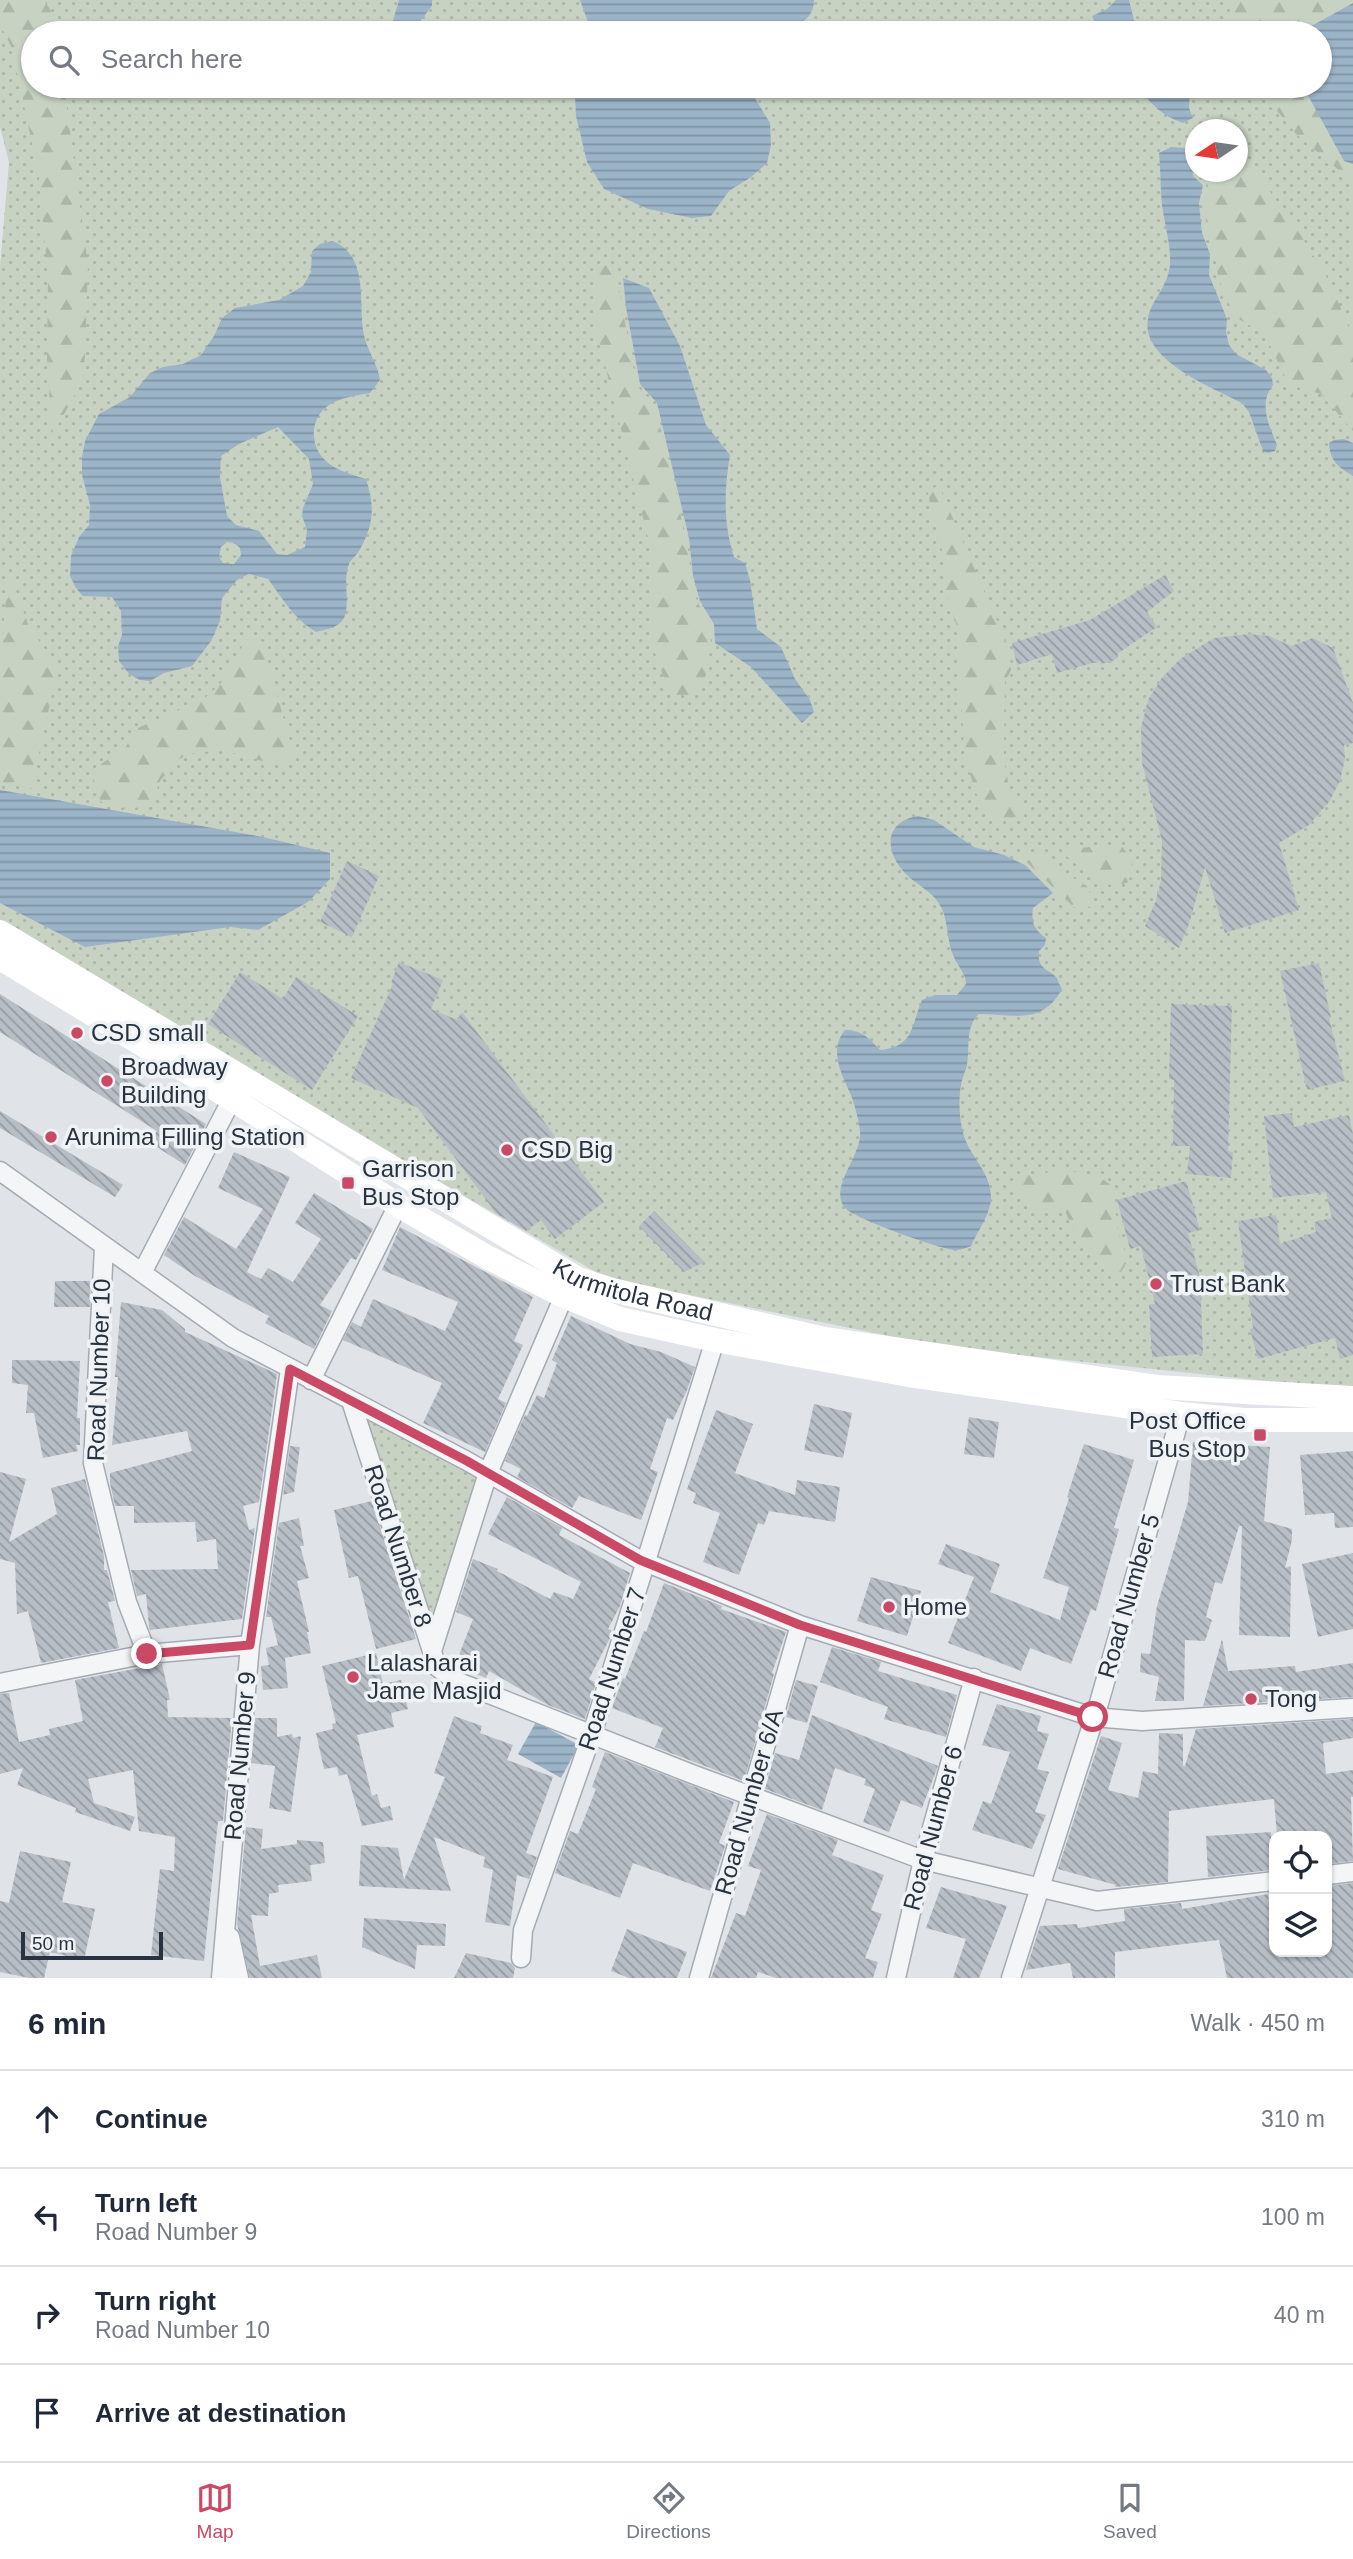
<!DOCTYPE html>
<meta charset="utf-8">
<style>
body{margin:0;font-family:Arial,sans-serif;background:#f2f2f3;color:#1f2937}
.controls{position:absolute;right:21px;bottom:21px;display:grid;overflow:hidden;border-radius:14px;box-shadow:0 2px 5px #0004}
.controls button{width:63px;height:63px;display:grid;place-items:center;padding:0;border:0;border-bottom:2px solid #e0e1e3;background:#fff;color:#1f2937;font:35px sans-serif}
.compass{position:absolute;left:1185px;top:119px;width:63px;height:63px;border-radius:50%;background:#fff;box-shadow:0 2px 5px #0004;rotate:257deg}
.scale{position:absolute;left:21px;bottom:18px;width:142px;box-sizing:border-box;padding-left:7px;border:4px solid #293340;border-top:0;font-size:19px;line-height:24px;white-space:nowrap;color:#293340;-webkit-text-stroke:5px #f0f3f6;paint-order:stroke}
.stop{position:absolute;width:21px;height:21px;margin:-16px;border:5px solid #ca4965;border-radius:50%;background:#fff}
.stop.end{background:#ca4965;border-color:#fff;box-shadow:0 2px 7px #0008}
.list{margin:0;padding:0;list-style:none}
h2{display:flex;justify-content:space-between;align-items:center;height:91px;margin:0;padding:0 28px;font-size:30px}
h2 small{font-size:23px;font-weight:400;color:#747a83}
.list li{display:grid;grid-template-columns:46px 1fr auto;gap:21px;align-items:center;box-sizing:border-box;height:98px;padding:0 28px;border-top:2px solid #e0e1e3}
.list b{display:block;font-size:26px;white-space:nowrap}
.list p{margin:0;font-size:23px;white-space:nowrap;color:#747a83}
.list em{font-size:23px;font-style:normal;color:#747a83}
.icon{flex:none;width:38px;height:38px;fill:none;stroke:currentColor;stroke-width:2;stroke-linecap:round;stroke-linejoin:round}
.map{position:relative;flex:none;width:1353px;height:1978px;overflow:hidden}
.search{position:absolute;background:#fff;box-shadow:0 2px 5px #0004;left:21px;right:21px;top:21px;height:77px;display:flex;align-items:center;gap:18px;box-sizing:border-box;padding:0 24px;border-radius:38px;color:#747a83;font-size:26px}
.sheet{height:483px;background:#fff}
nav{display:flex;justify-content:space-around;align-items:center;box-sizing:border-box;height:98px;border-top:2px solid #e0e1e3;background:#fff;font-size:19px;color:#747a83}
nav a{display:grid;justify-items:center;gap:4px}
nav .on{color:#ca4965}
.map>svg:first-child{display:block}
.grass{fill:url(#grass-dots);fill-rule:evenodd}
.forest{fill:url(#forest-firs)}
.water{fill:url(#water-rules);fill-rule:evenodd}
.building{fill:url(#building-back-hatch)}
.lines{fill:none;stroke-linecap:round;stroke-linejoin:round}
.street-casing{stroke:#a5abb3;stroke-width:21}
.street{stroke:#f3f5f7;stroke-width:18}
.secondary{stroke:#fff;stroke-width:24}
.route{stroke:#ca4965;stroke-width:9}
.poi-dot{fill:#ca4965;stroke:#f0f3f6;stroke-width:2.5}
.labels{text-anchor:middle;stroke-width:7;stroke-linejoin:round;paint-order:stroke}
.poi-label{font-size:24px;fill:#293340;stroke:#f0f3f6;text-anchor:start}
.street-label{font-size:24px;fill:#293340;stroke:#f0f3f6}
</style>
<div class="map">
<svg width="1353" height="1978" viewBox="0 0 1353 1978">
<defs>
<pattern id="grass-dots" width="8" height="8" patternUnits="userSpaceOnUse" patternTransform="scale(1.75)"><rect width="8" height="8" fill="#c7d2c2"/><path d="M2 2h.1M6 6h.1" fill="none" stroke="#abb5a8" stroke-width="1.8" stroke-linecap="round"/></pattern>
<pattern id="forest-firs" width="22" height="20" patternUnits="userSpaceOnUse" patternTransform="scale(1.75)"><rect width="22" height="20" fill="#c7d2c2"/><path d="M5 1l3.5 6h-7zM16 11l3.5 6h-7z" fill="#abb5a8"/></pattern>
<pattern id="water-rules" width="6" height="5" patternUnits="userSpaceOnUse" patternTransform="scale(1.75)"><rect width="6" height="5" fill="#9cb4c8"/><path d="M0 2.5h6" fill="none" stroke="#7f93a4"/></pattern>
<pattern id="building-back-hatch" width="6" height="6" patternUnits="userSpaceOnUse" patternTransform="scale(1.75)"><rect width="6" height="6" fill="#b8bec5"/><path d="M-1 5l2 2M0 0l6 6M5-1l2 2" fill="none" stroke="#969ba1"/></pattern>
</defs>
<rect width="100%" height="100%" fill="#e0e4e9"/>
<path class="grass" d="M0,0H1353V1390L943,1347L606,1278L0,927V266L9,162L0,127ZM33,33H1320V86H33ZM1196,130H1238V172H1196Z
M359,1411L481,1475L431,1637Z"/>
<path class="forest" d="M0,0H44L51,11L55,33H33V86H64L88,265L84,378L52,436L47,359L48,278L39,177L12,48L0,25Z
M1236,0H1353V182L1296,134L1257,86H1320V33H1222L1225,19Z
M1238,157L1260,178L1293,223L1325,274L1337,299L1353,338V431L1321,394L1289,385L1265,335L1234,316L1218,277L1215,255L1206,230L1205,200L1208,185L1198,172H1238Z
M616,264L622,307L637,386L654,404L673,475L697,602L712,625L708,670L697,695H676L666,684L653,647L651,550L595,325V267Z
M939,486L1005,640L1012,668L1005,682L1004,760L1010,792L1028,806L1021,821L989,819L974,789L964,748L957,626L949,606L944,584L947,571L927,490Z
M9,571L29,627L58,667L36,767L34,789L0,782V657Z
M248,639L262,641L295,759L273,764L226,751L196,752L179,759L160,781L152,803L129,810L101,802L91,771L125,748L138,728L204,699L221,683L229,665Z
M1120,845C1132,856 1135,868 1128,882C1100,894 1084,868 1061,852L1077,848Z
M1017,853L1039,854L1052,865L1087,886L1094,904L1079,912Z
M1068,1170L1104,1180L1112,1186L1118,1231L1128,1260L1119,1276L1092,1256L1079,1241L1063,1207C1035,1217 1030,1209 1010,1189L1022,1176Z"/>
<path class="water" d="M399,0H432V6L411,33H376L391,28Z
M580,0H814C814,23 792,27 773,33H592Z
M1116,0H1129L1137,33H1099L1092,16L1107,9Z
M1353,3V164L1344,161L1305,90L1300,86H1320V33H1294L1315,24Z
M578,86H752L755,98L770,123L771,145L767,163L751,177L729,191L711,216L692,218L648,209L604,189L587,162L576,116L575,96Z
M1137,86H1190L1189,108L1193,118L1183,123C1162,116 1150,103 1137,86Z
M1171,147L1188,148L1193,176L1203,185L1199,203L1202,233L1210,254L1209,275L1227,319L1226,332L1229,345L1236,354L1266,370L1272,378L1273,385C1258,404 1269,425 1277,445L1275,451L1268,453L1263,451L1249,412L1242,403C1214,388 1140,360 1148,319C1151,299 1167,290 1170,265C1171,247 1166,229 1163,212C1160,192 1161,172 1159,153Z
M332,241C372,256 356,307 365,339C369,353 378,365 380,380L370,393C355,396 341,397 329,405C309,418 309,447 327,462C338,471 353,475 366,479C375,507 374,525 359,551C356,556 351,559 349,564C342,581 351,601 344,618C339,628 326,629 316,632C294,619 283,599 268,579L249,574L237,580L222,598L220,621L211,641L192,666L164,673L150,681L140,680L129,674L119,661L118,646L122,635L121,611L112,597L83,596L76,588L70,576L71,556L79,537L89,525L90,505L82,475V457L85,441L99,414L130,397L150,373L163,367L183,364L201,355L214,336L222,318L235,308L279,300L303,286L311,272L312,251L320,244ZM278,427L309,459L313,484L303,508L302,516L307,530L305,547L287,555L277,554L259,531L236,525L227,516L220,477L221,456L239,444ZM227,542L234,543L240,548L241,555L234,564L223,563L219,557L221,547Z
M623,278L649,288L680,346L706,425L730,455C724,491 723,522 734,557L745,563L750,580L757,629L781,647L795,679L810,700L814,712L802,723L751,667L715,643L714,624L700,601L693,576L689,538L657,403L640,384L626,307Z
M1344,439L1353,443V476C1338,467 1330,461 1329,443L1334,440Z
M0,790L263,837L330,853V879L308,902L258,930L230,927L85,947L0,903Z
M918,816L934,820L974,847L1004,855L1025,865L1053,893L1033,908C1031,922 1034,930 1046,938L1045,945L1039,951C1037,970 1048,968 1057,978C1057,979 1061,988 1062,989C1042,1026 1013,1014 979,1014C965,1026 970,1049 967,1065C966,1070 963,1075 962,1080C958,1097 959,1117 963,1133C969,1156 991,1172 991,1197C991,1214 978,1230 971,1246C966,1248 961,1250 955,1250C942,1250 853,1218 845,1208C828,1188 862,1156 860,1132C859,1120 855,1106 851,1095C842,1075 828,1050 845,1030C861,1029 870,1039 880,1050C914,1047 911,1026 922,1000L935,995H957L966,984C966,974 957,965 953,955C946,938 949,917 938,902C930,890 915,884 905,873C884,851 884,822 918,816Z
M536,1722L579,1745L561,1778L518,1754Z"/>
<path class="building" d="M1165,575L1174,591L1147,612L1157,627L1117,654L1118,657L1113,661L1101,664L1100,661L1057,673L1052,654L1017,665L1012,643L1090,620Z
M1249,634L1269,636L1291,646L1313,638L1333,648L1353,703V743L1344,745L1345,759L1340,781L1329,802L1309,825L1279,843L1299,910L1225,933L1205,867L1189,924L1179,948L1145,926L1155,903L1161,881L1162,841L1142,763L1141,728L1148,700L1161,679L1180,659L1214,638Z
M347,861L379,876L352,937L320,922Z
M399,962L443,980L431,1009L457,1020L462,1012L604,1202L555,1239L541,1220L526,1231L496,1213L418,1108L351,1078L393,984L391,983Z
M1319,963L1331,1018H1329L1345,1081L1307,1090L1280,971Z
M240,972L283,999L296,977L358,1016L312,1090L208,1024Z
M0,994L206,1124L185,1165L149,1142L157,1131L0,1032Z
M1171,1004L1232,1006L1228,1151L1233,1152L1231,1178L1187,1174L1190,1146H1173L1174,1080L1169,1079Z
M0,1111L123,1185L115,1197L0,1128Z
M1292,1113L1294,1127L1349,1115L1353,1134V1355L1340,1359L1335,1338L1258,1359L1250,1329L1253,1328L1238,1221L1276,1215L1280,1244L1316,1232L1314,1222L1332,1218L1326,1192L1273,1198L1264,1116Z
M234,1152L290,1177L247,1272L261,1279L268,1268L293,1282L321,1239L295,1223L314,1193L373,1229L356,1260L351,1258L320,1305L332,1311L314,1349L265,1323L269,1316L195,1276L164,1255L184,1217L236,1249L263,1209L218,1188Z
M1186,1181L1200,1230L1188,1233L1200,1277L1203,1354L1152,1357L1149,1304H1155L1141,1246L1130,1249L1117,1200Z
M654,1211L704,1262L684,1272L639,1226Z
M400,1227L533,1297L514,1341L523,1345L498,1399L506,1403L485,1452L423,1423L442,1383L343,1340L352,1322L361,1327L373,1299L445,1331L458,1302L382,1270Z
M55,1281H91L90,1307H54Z
M121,1302L162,1310L185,1329V1332L277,1374L259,1502L243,1506L249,1530L255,1528L242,1619L150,1630L149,1627L146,1594L137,1596L131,1570L218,1569L216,1539L197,1542L195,1522L134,1523V1506H115L110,1483V1473L192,1451L187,1431L112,1445L118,1377H115Z
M571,1316L630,1344L661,1352L695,1367L687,1390L673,1420L667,1418L650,1469L658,1472L641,1520L579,1496L572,1508L517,1477L521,1469L505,1461L525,1415L527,1416L537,1395L544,1398L557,1363L552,1360Z
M12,1360L80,1361L77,1418H80V1445H76L78,1451L43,1458L34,1413H26L28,1385L12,1383Z
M814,1404L852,1413L843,1458L804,1450Z
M716,1410L753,1424L735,1473L795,1495L797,1480L840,1487L835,1522L769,1511L764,1525L758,1523L739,1575L703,1562L720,1513L693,1503L696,1493L687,1489Z
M969,1417L999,1422L994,1458L964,1454Z
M1193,1442L1270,1447L1264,1521L1292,1529V1540L1285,1568L1291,1566L1290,1637L1239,1635L1242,1526H1239L1222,1584L1215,1582L1206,1617L1212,1620L1205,1641L1185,1640L1184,1701H1155L1159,1677L1140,1672L1141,1653L1150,1654L1157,1606L1188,1502Z
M1084,1444L1134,1460L1114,1528L1119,1529L1096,1611L1091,1609L1071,1664L1030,1648L1021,1671L948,1643L974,1577L938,1564L946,1544L1000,1564L990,1592L1060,1620L1069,1587L1043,1578L1069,1498L1067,1497Z
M290,1446L300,1447L294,1492L283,1495Z
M1353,1451V1527L1335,1528L1334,1513L1305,1515L1300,1455Z
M0,1472L26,1479L9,1542L57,1514L51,1488L85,1479L104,1556V1570H107L115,1601L108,1602L119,1648L41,1663L28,1611L17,1614L15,1563L0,1559Z
M507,1497L562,1528L559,1535L630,1573L620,1606L608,1629L612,1631L610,1638L589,1679L596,1683L585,1719L548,1705L489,1671L486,1678L455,1665L473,1619L456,1612L473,1559L498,1569L497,1571L550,1599L554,1592L573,1599L581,1582L488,1534Z
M372,1501L416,1639L376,1649L358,1576L349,1578L334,1510Z
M299,1518L304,1546H300L309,1578L297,1581L309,1632H307L311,1653L285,1658L288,1688L263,1690L261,1666L269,1665L266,1648L278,1645L271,1617H266L279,1523Z
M1353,1553V1629L1318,1637L1302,1564Z
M871,1577L921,1591L907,1636L857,1621Z
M664,1583L722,1606L721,1609L786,1632L772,1673L774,1674L744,1781L655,1747L663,1728L612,1708L623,1678L625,1679L644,1631L646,1632Z
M1222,1639L1228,1671L1295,1666L1296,1672L1353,1663V1697L1203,1706Z
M832,1647L881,1662L878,1671L957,1695L946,1737L884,1719L888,1707L820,1682Z
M376,1653L383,1684L401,1680L408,1709L391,1713L394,1727L357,1735L372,1796L377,1794L381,1808L390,1806L393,1820L362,1826L347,1774L339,1776L337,1767L324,1769L316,1733L333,1729L332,1724L336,1723L322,1666Z
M162,1664L170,1700H167L168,1717L232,1718L223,1821H218L204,1961L151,1955L160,1869L174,1871L175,1837L139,1831L133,1770L88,1779L94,1803L135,1817L130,1831L75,1812L76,1808L17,1785L23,1768L0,1774V1694L9,1693L19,1742L50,1735L49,1729L83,1721L75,1680Z
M796,1680L818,1686L807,1723L786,1717Z
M997,1704L1041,1716L1037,1731L1049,1734L1037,1769L1049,1772L1035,1812L1046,1815L1032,1849L972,1830L983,1801L991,1804L1010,1752L982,1745Z
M812,1715L938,1766L922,1808L901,1800L889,1832L863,1822L875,1789L864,1785L866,1779L835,1768L822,1810L765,1789L775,1753L799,1760Z
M454,1716L482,1726L480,1733L513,1745L507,1760L553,1777L526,1853L537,1857L529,1879L517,1875L510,1926L485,1922L493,1870L483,1867L485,1857L434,1837L451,1891L359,1886L361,1845L398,1848L404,1880L445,1777L434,1773Z
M255,1718H277V1737L292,1734L293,1738L301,1736L291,1812L269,1808L275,1766L251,1763Z
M1353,1719V1738L1323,1743L1326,1774L1353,1770V1797H1351L1353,1861L1327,1864V1836H1277L1274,1799L1169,1811L1168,1882L1115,1887L1116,1885L1058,1869L1101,1736L1122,1743L1108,1790L1138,1798L1143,1771L1158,1774L1159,1733L1183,1734V1766H1185L1196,1729Z
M605,1752L734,1802L719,1843L725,1846L710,1891L633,1863L620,1898L555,1873L570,1831L578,1834L596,1789L592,1787Z
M767,1814L838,1840L832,1855L884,1875L871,1910L882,1914L865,1958L878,1962L873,1978H776L758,1972L756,1978H711L736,1913L745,1916L761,1870L748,1866Z
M246,1827L263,1829L261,1849L297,1844V1840L323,1842L325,1863L310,1865L312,1881L278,1885L279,1892L269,1894L268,1916L251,1915L260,1966L317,1955L322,1978H250L237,1924Z
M1271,1832L1273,1870L1208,1877L1206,1836Z
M20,1851L71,1862L62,1902L95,1909L84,1960L50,1952L44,1978H29L0,1972V1901L9,1903Z
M1353,1883V1978H1227L1219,1940L1115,1952V1978H1073L1070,1963L1026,1970L1040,1926L1077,1924L1078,1928L1125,1921L1124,1909L1181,1903L1182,1909L1268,1894L1274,1952H1327V1886Z
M941,1887L1007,1906L979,1978H953L966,1939L926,1928Z
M364,1918L446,1924L445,1946L417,1945L415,1969L362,1947Z
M627,1929L687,1952L677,1978H629L611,1971Z
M466,1953L511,1963L515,1968L513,1978H454Z"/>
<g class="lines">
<defs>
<path id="street" d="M0,1171L233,1338L467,1461L640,1560L800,1625L1093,1717L1142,1721L1353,1708
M104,1247L93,1463L127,1602L147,1654L250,1645
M143,1271L232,1099
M311,1380L398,1205
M351,1401L432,1651L488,1473L564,1296
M432,1651L436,1666L456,1681L692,1774L923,1860L1097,1901L1274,1881
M0,1683L147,1654
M1327,1875L1353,1872
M230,1937L239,1978
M521,1958L523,1930L592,1734L715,1340
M221,1978L250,1645L290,1369
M699,1978L800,1625
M896,1978L923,1860L974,1678
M1011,1978L1099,1703L1181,1414"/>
</defs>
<use href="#street" class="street-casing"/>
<use href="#street" class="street"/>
<g class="secondary">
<path id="s1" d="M0,932L578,1279L612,1290L824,1339L1157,1387L1353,1398"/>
<path d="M0,958L232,1099L398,1205L487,1257L564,1296L620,1319L715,1340L909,1375L1181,1414L1244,1420H1353"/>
</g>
</g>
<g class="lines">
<path class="route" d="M147,1654L250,1645L290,1369L467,1461L640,1560L800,1625L1093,1717"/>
</g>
<g class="poi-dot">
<circle cx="77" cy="1033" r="7"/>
<circle cx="107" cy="1081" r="7"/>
<circle cx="51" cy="1137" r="7"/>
<circle cx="507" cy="1150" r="7"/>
<rect x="341" y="1176" width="14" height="14" rx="3.5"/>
<circle cx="1156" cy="1284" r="7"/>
<rect x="1253" y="1428" width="14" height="14" rx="3.5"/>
<circle cx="889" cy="1607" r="7"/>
<circle cx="353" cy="1677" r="7"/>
<circle cx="1251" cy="1699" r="7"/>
</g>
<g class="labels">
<g class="poi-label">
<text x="91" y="1041">CSD small</text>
<text x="121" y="1075">Broadway<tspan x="121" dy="28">Building</tspan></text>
<text x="65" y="1145">Arunima Filling Station</text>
<text x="521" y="1158">CSD Big</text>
<text x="362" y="1177">Garrison<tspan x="362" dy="28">Bus Stop</tspan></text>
<text x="1170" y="1292">Trust Bank</text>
<text x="1246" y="1429" text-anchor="end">Post Office<tspan x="1246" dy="28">Bus Stop</tspan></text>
<text x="903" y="1615">Home</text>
<text x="367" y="1671">Lalasharai<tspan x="367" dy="28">Jame Masjid</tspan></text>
<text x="1265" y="1707">Tong</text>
</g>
<g class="street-label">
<text dy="8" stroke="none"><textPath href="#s1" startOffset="730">Kurmitola Road</textPath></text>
<text transform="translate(99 1370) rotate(-88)" y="8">Road Number 10</text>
<text transform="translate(398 1546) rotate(72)" y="8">Road Number 8</text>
<text transform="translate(1129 1596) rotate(-74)" y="8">Road Number 5</text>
<text transform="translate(612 1669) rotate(-72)" y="8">Road Number 7</text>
<text transform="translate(240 1756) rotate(-85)" y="8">Road Number 9</text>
<text transform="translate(749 1802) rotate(-74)" y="8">Road Number 6/A</text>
<text transform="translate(933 1828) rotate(-75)" y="8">Road Number 6</text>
</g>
</g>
</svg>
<div class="controls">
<button><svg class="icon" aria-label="locate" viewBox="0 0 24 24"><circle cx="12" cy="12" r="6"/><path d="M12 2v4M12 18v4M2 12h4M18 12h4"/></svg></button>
<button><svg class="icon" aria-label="layers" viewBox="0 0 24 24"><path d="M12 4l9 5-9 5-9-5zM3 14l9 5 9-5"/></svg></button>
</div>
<svg class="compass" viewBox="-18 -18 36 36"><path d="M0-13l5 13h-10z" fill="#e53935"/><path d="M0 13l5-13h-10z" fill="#747a83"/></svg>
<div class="scale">50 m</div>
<div class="stop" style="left:1093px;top:1717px"></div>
<div class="stop end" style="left:147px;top:1654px"></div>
<div class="search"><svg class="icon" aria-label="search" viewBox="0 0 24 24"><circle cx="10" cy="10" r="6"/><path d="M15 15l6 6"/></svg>Search here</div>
</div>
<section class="sheet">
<h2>6 min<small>Walk · 450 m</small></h2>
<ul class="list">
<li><svg class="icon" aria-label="ahead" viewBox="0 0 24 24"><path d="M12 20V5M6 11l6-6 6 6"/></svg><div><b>Continue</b></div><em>310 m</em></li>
<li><svg class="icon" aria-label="left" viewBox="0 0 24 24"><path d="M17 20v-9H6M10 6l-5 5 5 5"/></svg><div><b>Turn left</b><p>Road Number 9</p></div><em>100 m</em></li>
<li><svg class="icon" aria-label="right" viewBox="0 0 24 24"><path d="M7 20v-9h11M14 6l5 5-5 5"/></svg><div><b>Turn right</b><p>Road Number 10</p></div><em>40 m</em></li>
<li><svg class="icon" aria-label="arrive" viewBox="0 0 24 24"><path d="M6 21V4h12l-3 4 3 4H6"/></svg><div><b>Arrive at destination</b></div></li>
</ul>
</section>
<nav>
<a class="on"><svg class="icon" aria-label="map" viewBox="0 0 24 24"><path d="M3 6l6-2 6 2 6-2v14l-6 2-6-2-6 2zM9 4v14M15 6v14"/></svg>Map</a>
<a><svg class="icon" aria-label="directions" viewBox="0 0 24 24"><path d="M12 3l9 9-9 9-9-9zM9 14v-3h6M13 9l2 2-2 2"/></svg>Directions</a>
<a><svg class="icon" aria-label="saved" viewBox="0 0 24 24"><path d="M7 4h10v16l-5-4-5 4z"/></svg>Saved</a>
</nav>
